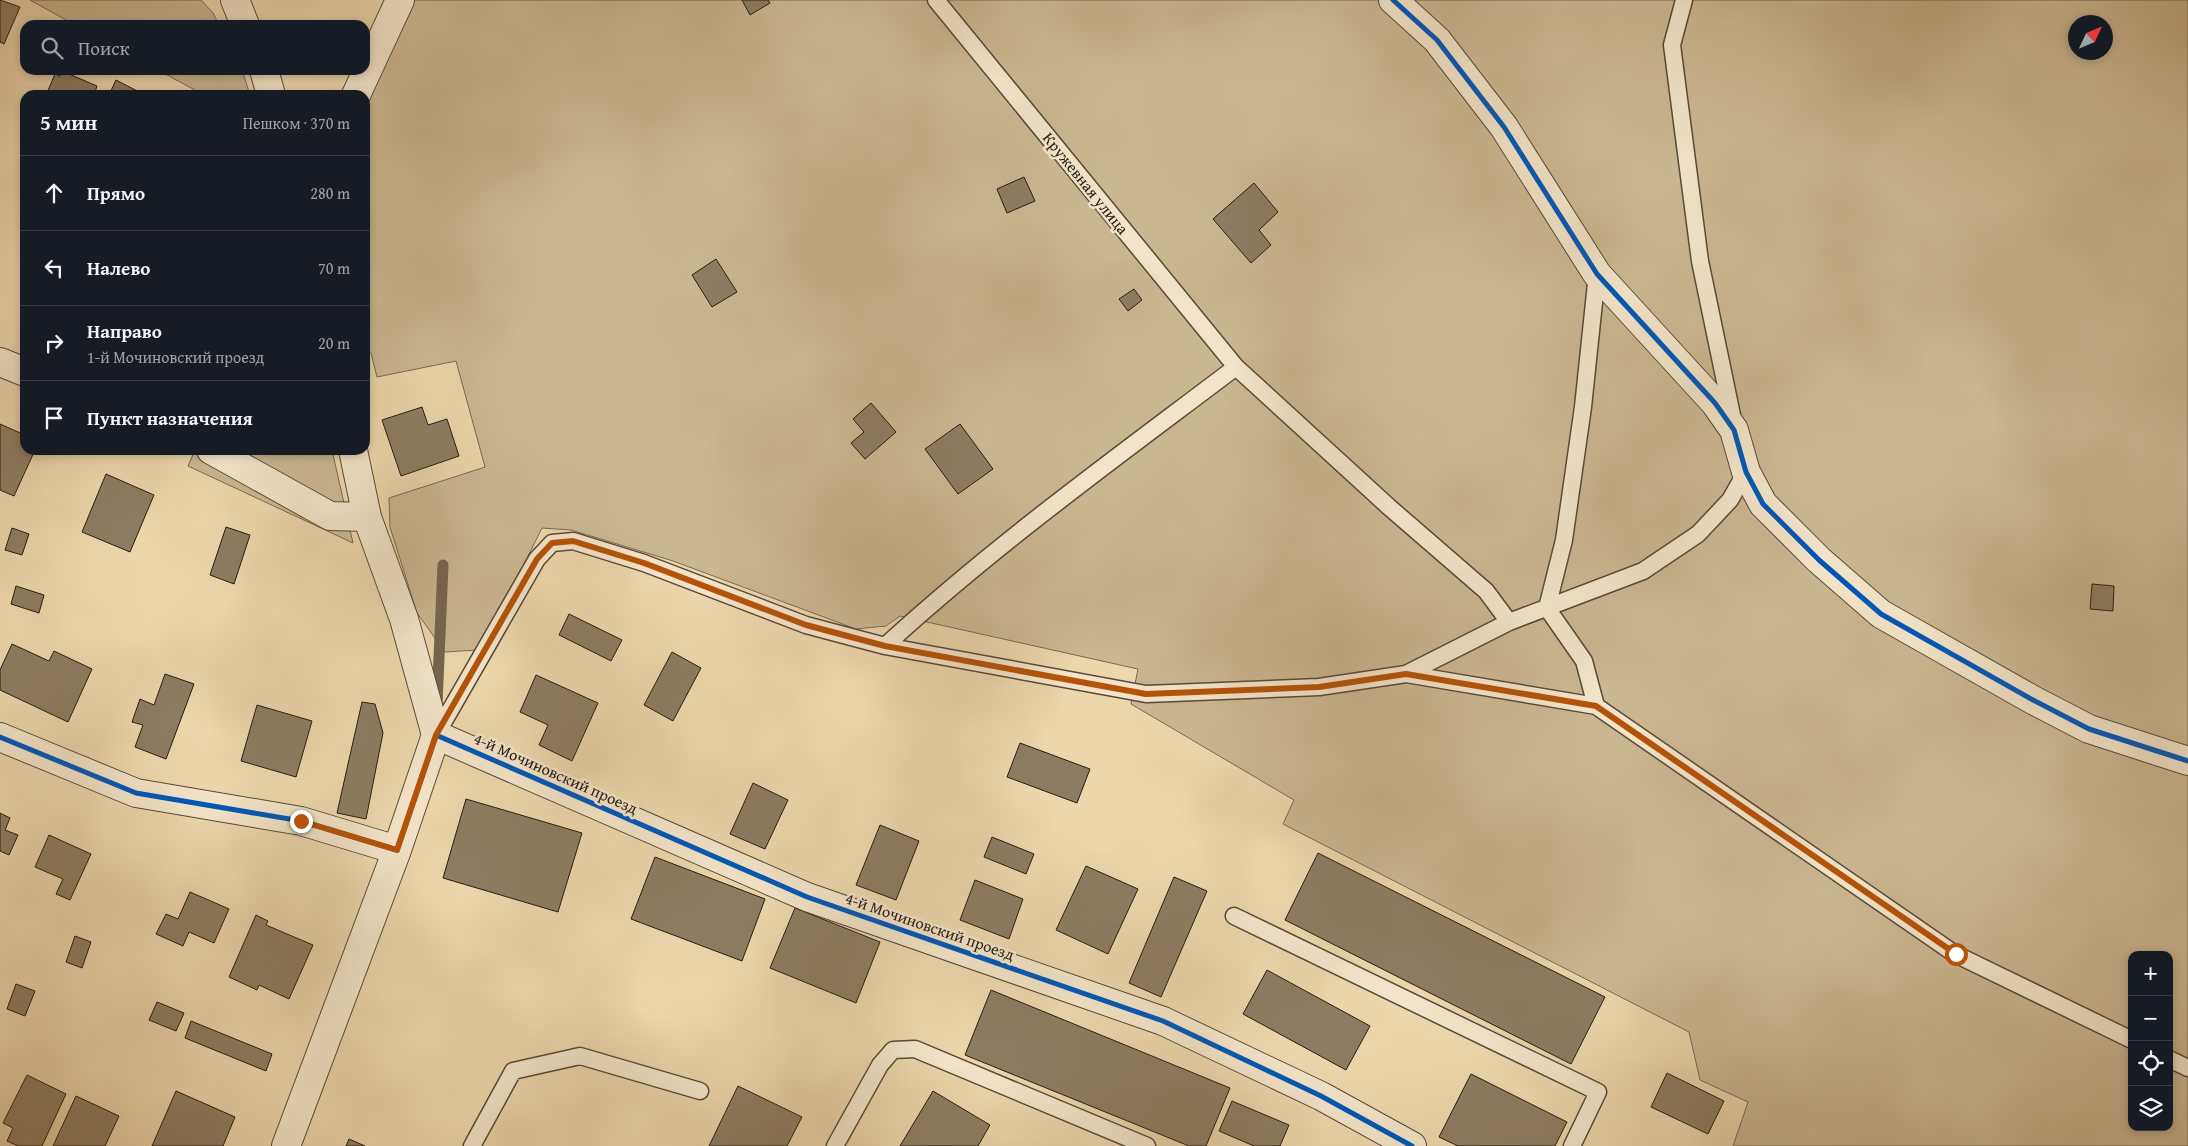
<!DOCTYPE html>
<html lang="ru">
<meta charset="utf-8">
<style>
body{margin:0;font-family:"Gentium Book Plus",serif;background:#20242c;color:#f1f3f6}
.controls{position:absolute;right:15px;bottom:15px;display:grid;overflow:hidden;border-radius:10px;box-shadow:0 2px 8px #0003}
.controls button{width:45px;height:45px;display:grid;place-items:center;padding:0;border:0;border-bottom:1px solid #363941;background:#171b24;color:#f1f3f6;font:25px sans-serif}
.compass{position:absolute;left:2068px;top:15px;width:45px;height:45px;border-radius:50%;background:#171b24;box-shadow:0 2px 8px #0003;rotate:46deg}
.stop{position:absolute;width:15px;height:15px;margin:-11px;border:4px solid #b45309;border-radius:50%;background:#fff}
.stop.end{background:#b45309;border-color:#fff;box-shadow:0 1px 5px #0008}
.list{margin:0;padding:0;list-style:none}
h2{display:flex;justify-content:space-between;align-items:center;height:65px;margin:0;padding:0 20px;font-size:21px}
h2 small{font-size:16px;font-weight:400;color:#9ea1a6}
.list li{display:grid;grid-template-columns:32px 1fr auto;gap:15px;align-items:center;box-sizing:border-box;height:75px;padding:0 20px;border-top:1px solid #363941}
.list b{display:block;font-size:19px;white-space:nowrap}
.list p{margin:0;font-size:16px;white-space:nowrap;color:#9ea1a6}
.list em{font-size:16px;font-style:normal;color:#9ea1a6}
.icon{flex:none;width:28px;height:28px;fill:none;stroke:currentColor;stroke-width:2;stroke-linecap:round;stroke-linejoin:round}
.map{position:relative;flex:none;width:2188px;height:1146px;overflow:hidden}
.search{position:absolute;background:#171b24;box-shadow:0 2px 8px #0003;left:20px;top:20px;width:350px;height:55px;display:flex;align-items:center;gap:12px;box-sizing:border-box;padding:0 18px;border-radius:15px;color:#9ea1a6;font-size:19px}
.panel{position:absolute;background:#171b24;box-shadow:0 2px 8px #0003;left:20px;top:90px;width:350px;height:365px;border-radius:15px}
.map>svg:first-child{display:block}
.green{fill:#cbb692;stroke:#796852;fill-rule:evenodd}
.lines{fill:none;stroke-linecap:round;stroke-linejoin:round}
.stream{stroke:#76644f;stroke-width:11}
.building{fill:#8e7c62;stroke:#271a12}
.lane-casing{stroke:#584938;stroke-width:19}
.street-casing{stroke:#584938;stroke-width:30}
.lane{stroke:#f3e4c9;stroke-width:16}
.street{stroke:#f3e4c9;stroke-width:28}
.cycleway-casing{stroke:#f3e4c9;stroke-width:8}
.cycleway{stroke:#0057b8;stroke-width:5}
.route{stroke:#b45309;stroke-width:6}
.labels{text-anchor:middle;stroke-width:5;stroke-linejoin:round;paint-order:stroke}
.street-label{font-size:16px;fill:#271a12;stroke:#f3e4c9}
</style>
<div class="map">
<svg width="2188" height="1146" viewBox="0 0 2188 1146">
<rect width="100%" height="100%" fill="#edd6ac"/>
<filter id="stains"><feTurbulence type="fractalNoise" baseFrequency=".004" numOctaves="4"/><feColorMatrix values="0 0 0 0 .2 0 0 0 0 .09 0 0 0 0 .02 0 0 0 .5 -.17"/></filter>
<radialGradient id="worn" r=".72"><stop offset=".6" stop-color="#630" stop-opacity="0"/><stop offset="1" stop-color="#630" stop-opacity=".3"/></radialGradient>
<path class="green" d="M30,0H201L213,13L219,25H75Z
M413,0H2188V1146H1733L1748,1102L1700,1080L1689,1032L1283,824L1294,800L1131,704L1138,669L900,616L886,626L856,629L673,561L571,530L542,528L508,596L477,650L445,652L417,613L390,527L389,498L485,467L456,361L377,377L371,353L365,347V96ZM2076,22H2106V52H2076ZM2132,955H2169V1127H2132Z
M158,70H242L250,95H204Z
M195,450H332L353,543L188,466Z"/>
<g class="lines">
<path class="stream" d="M437,704L443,565"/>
</g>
<path class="building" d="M0,0L20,7L4,44L0,42Z
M742,0H768L770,3L750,15Z
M62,71L97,86L94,95H46L55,74L60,76Z
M116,80L143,94L142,95H109Z
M1024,177L1035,201L1007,213L997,189Z
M1254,183L1278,212L1259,230L1271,245L1251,263L1213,219Z
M716,259L737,292L712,307L692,275Z
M1134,289L1142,300L1128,311L1119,299Z
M871,403L896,432L865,459L851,443L864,432L853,419Z
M422,407L428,425L447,419L459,456L401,476L382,420Z
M0,424L25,435V450H35L14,496L0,490Z
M960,424L993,469L958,494L925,449Z
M106,474L154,495L130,552L82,532Z
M226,527L250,535L234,584L210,575Z
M12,528L29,534L22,555L5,550Z
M2092,584L2114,586L2113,611L2090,609Z
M16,586L44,595L39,613L11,604Z
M569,614L622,640L611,661L559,635Z
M12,644L49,661L54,651L92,669L68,722L0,690V670Z
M672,652L701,668L673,721L644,705Z
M165,674L194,684L166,759L135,747L143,725L132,722L140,699L154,705Z
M536,675L598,703L572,761L539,745L548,725L520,712Z
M362,702L375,704L383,733L366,819L337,813Z
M257,705L312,721L296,777L241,761Z
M1020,743L1090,769L1077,803L1007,777Z
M753,783L788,800L765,849L730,834Z
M466,799L582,833L558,912L443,878Z
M0,813L10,818L5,830L18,835L9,855L0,851Z
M880,825L919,841L896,900L856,885Z
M49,835L91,854L70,900L56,894L63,879L35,867Z
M992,837L1034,854L1026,874L984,857Z
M1318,853L1605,997L1571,1064L1285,920Z
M655,857L765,899L742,961L631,919Z
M1086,866L1138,889L1108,954L1056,930Z
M1174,877L1207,891L1161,997L1129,983Z
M975,880L1023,899L1009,939L960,920Z
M190,892L229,909L214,943L189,932L183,946L156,934L166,914L178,919Z
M795,908L880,942L856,1003L770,968Z
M256,915L268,921L266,925L313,945L289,999L259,985L257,990L229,977Z
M75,936L91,942L82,968L66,962Z
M1267,970L1370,1026L1346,1070L1243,1014Z
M16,984L35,991L25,1016L7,1009Z
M991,990L1230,1088L1206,1146H1189L965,1055Z
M157,1002L184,1013L176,1031L149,1020Z
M191,1021L272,1054L266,1071L185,1038Z
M1667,1073L1724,1101L1708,1134L1651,1107Z
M1471,1074L1567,1122L1555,1146H1458L1439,1137Z
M27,1075L66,1094L42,1146H18L7,1141L13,1128L3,1123Z
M738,1086L802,1117L787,1146H709Z
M176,1091L235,1117L223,1146H152Z
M933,1091L990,1125L978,1146H900Z
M76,1096L119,1116L105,1146H53Z
M1232,1101L1289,1125L1280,1146H1254L1219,1131Z
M349,1139L365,1146H346Z"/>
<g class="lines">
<defs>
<path id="lane" d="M936,0L1236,367
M1684,0L1672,45L1700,261L1733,420
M885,646C995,545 1117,457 1236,367L1389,507L1486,591L1509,622
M1406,674L1596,706L1955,954L2132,1040
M1596,706L1584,661L1547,608L1564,540L1583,407L1597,274
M436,735L537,559L552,543L573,541L644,563L806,625L885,646L1146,694L1319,687L1406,674L1509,622L1643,571L1698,534L1730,500L1746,472
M1234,916L1598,1092L1572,1146
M2169,1059L2188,1068
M472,1146L513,1071L580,1056L700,1091
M835,1146L880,1065L893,1050L915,1049L1147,1146"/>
<path id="street" d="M235,0L245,25
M1393,0L1437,40L1504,127L1597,274L1715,403L1734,430L1746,472L1763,504L1819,560L1881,614L2033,700L2089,729L2188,761
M264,70L271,95
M356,95L400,0
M0,362L25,372
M211,450L330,516L367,517
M436,735L807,897L1163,1021L1321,1096L1412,1146
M0,737L136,793L301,821L397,850
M286,1146L397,850L436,735L404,619L367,517L353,450"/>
</defs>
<use href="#lane" class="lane-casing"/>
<use href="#street" class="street-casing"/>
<use href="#lane" class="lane"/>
<use href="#street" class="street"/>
<defs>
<path id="cycleway" d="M1393,0L1437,40L1504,127L1597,274L1715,403L1734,430L1746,472L1763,504L1819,560L1881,614L2033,700L2089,729L2188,761
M436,735L807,897L1163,1021L1321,1096L1412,1146
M0,737L136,793L301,821L397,850"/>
</defs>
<use href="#cycleway" class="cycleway-casing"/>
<use href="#cycleway" class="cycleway"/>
</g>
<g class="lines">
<path class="route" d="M301,821L397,850L436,735L537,559L552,543L573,541L644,563L806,625L885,646L1146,694L1319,687L1406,674L1596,706L1956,954"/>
</g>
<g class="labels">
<g class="street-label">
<text transform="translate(1086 183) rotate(51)" y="6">Кружевная улица</text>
<text transform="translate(556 773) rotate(24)" y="6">4-й Мочиновский проезд</text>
<text transform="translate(930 926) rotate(19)" y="6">4-й Мочиновский проезд</text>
</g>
</g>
<rect width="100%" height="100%" filter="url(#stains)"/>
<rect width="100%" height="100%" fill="url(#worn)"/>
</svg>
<div class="controls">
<button>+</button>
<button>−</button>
<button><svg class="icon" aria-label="locate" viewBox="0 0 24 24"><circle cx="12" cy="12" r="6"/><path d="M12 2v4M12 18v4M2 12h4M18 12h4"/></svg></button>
<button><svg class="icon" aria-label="layers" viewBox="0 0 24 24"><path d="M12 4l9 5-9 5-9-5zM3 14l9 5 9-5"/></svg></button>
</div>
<svg class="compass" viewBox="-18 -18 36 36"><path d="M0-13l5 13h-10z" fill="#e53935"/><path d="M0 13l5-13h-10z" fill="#9ea1a6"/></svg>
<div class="stop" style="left:1956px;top:954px"></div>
<div class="stop end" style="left:301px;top:821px"></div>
<div class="search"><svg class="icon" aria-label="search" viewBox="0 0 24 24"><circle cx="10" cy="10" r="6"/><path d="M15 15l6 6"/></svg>Поиск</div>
<section class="panel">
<h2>5 мин<small>Пешком · 370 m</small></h2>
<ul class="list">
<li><svg class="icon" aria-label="ahead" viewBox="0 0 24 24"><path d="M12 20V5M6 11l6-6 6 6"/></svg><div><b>Прямо</b></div><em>280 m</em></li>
<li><svg class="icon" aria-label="left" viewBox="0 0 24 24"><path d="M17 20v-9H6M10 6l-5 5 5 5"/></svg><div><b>Налево</b></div><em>70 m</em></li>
<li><svg class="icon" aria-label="right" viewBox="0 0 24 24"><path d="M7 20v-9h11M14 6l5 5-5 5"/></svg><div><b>Направо</b><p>1-й Мочиновский проезд</p></div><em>20 m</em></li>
<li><svg class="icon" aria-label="arrive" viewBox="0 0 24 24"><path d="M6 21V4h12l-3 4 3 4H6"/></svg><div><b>Пункт назначения</b></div></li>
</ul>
</section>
</div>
